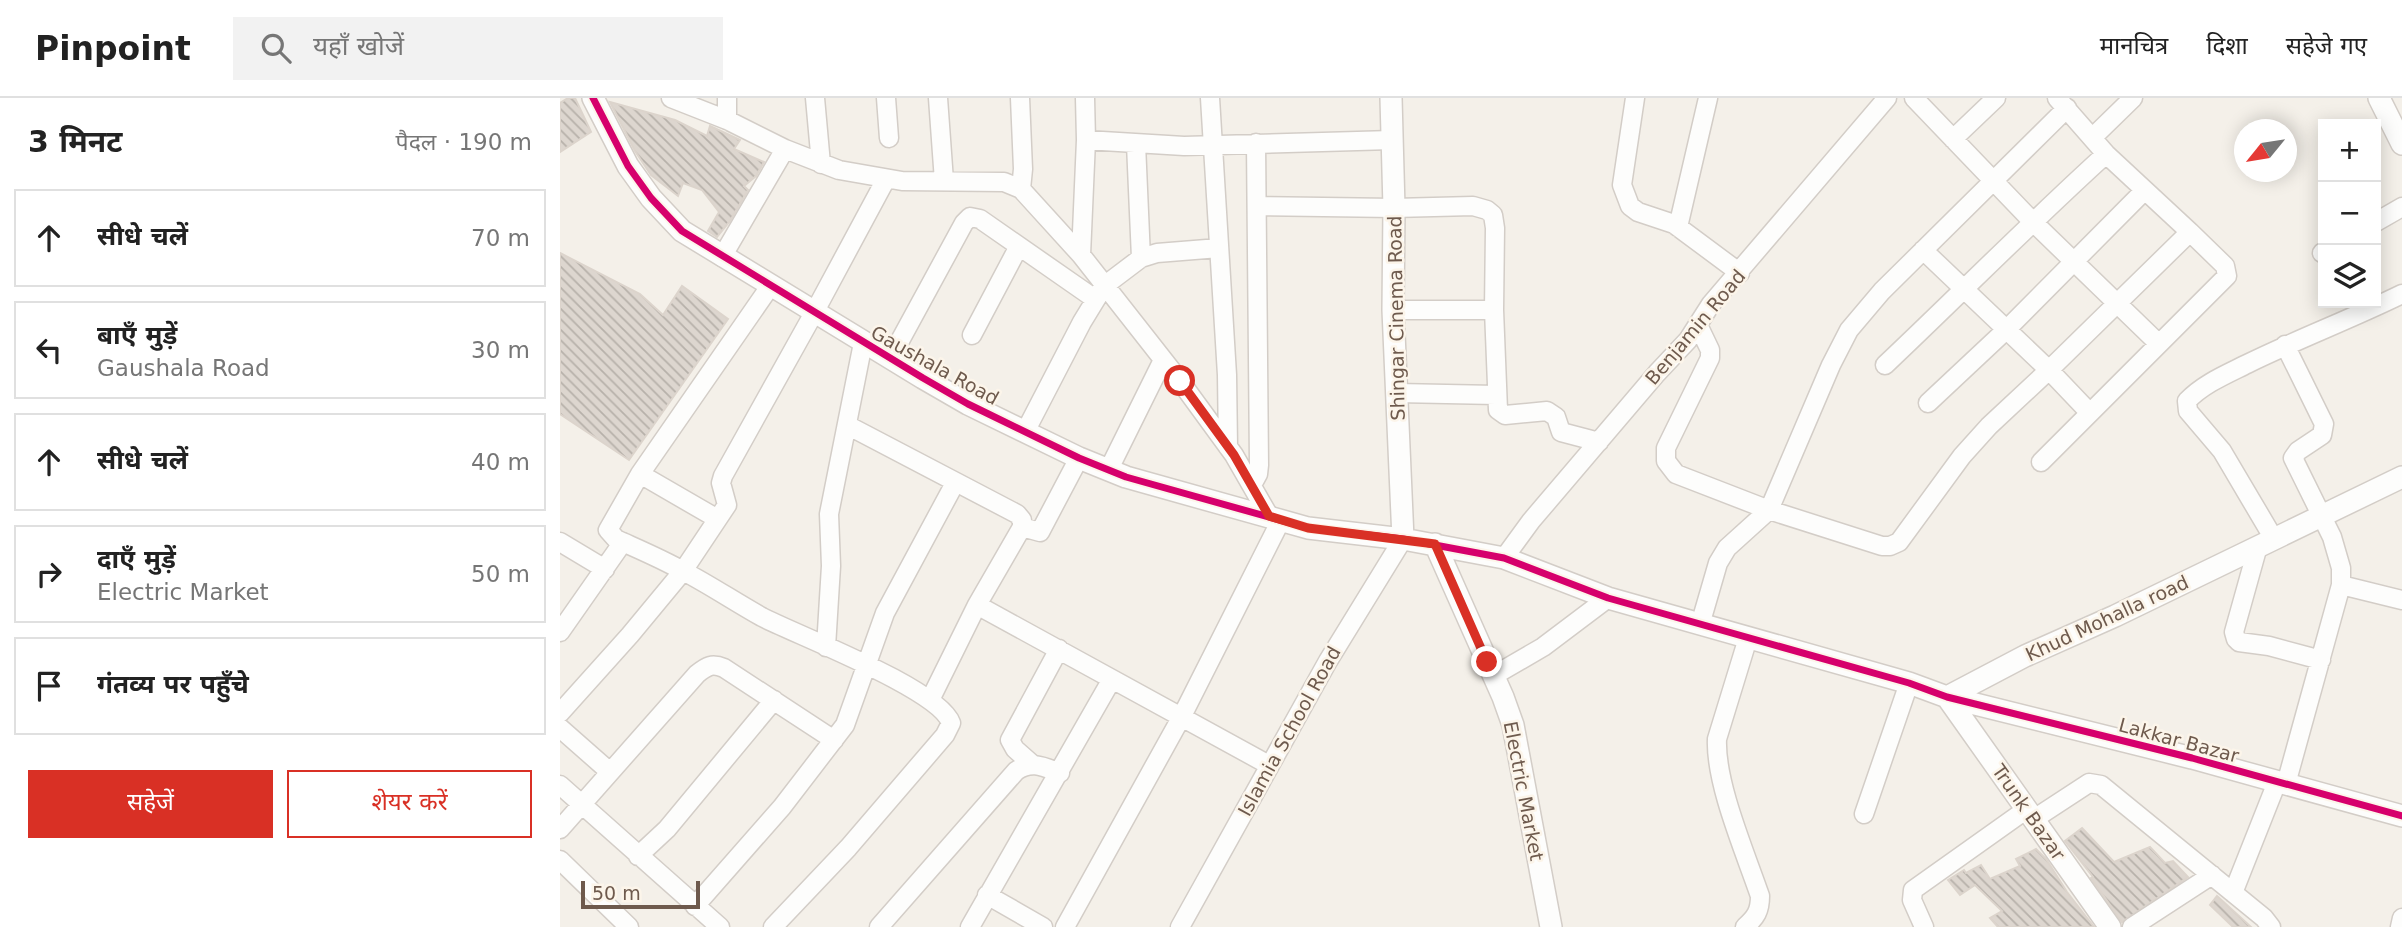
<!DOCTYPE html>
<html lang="hi">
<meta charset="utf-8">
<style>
body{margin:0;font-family:"DejaVu Sans","Noto Sans Devanagari",sans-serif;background:#f2f2f2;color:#222}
.controls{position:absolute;right:21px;top:21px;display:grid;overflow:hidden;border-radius:0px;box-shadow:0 4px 18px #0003}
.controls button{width:63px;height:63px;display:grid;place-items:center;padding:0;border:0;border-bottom:2px solid #e0e0e0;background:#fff;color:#222;font:35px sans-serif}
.compass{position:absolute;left:1674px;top:21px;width:63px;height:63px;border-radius:50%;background:#fff;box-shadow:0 4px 18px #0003;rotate:240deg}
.scale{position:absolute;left:21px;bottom:18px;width:119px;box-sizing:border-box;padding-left:7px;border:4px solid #6e5a4d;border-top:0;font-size:19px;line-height:24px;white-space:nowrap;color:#6e5a4d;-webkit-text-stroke:5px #fcf5ea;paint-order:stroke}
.stop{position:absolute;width:21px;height:21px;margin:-16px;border:5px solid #d93025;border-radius:50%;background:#fff}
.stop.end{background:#d93025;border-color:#fff;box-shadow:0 2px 7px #0008}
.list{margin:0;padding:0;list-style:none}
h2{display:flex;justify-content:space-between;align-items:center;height:91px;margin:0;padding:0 28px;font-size:30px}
h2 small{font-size:23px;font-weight:400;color:#767676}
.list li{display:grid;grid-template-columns:46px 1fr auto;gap:21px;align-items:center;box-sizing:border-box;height:98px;margin:0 14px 14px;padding:0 14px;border:2px solid #e0e0e0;border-radius:0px}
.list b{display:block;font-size:26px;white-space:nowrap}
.list p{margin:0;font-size:23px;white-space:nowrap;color:#767676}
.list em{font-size:23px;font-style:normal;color:#767676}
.actions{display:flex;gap:14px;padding:21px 28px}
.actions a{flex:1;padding:16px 0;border:2px solid #d93025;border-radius:0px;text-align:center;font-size:24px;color:#d93025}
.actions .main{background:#d93025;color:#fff}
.icon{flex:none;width:38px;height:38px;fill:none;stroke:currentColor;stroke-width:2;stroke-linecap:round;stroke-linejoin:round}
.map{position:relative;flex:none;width:1842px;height:829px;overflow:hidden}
header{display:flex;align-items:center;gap:42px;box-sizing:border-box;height:98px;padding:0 35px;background:#fff;border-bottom:2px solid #e0e0e0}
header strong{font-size:33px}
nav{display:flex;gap:38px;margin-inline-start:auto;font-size:24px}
.search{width:490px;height:63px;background:#f2f2f2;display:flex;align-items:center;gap:18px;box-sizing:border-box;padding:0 24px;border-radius:0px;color:#767676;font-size:26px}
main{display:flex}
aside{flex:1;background:#fff}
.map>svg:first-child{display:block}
.building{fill:url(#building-back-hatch);stroke:#dcd4cc;stroke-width:2}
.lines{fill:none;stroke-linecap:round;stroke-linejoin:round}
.minor-casing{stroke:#d3cdc7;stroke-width:21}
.tertiary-casing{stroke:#d3cdc7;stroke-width:24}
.minor{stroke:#fdfdfc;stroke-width:18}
.tertiary{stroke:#fdfdfc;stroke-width:21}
.cycleway-casing{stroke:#fcf5ea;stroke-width:11}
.cycleway{stroke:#d6006c;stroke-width:7}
.route{stroke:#d93025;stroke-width:9}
.labels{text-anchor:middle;stroke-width:5;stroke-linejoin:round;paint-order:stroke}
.street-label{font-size:19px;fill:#6e5a4d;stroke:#fcf5ea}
</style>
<header>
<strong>Pinpoint</strong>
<div class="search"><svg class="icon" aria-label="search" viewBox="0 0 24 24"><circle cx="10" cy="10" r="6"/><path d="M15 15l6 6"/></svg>यहाँ खोजें</div>
<nav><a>मानचित्र</a><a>दिशा</a><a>सहेजे गए</a></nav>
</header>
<main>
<aside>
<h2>3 मिनट<small>पैदल · 190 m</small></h2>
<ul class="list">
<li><svg class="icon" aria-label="ahead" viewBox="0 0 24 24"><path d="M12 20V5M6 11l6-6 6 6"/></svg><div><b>सीधे चलें</b></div><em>70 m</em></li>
<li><svg class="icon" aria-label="left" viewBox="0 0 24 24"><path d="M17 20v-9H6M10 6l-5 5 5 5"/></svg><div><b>बाएँ मुड़ें</b><p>Gaushala Road</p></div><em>30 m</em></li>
<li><svg class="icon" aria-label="ahead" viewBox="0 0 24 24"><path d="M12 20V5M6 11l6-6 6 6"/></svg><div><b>सीधे चलें</b></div><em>40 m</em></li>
<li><svg class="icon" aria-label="right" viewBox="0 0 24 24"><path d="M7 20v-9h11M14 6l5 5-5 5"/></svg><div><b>दाएँ मुड़ें</b><p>Electric Market</p></div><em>50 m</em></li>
<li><svg class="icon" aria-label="arrive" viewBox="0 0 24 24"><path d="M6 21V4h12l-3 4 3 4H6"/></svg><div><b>गंतव्य पर पहुँचे</b></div></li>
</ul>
<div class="actions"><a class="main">सहेजें</a><a>शेयर करें</a></div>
</aside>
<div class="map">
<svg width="1842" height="829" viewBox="0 0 1842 829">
<defs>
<pattern id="building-back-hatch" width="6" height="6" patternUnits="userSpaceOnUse" patternTransform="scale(1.75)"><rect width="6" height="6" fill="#ddd6cf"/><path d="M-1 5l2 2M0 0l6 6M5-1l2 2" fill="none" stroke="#b7b1aa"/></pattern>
</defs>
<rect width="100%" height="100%" fill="#f4f0e9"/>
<path class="building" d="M8,0H15L31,34L0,54V5Z
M50,4L115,22L147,38L150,28L180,42L174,51L204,64L196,78L184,88L188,92L170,123L157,139L148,133L159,114L142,92L123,85L118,98L91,77L75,53Z
M0,155L80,196L103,217L122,188L168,221L69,362L0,316Z
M1522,730L1554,764L1590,749L1605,765L1613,763L1628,779L1562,824L1531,780L1533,779L1505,743Z
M1476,751L1486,761L1507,794L1534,829H1438L1430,820L1442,813L1415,787L1400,797L1388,782L1404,772L1406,775L1421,767L1430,781L1460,768L1456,761Z
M1657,798L1691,829H1673L1650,807Z"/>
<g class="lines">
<defs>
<path id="minor" d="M111,0L167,22L225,51L279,72L342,83L444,84L461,91L521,157L620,283L674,357L709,418
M167,0V22
M255,0L261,66
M326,0L329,40
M378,0L384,83
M460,0L463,71L461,91
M650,0L667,277L668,349
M1075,0L1062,87L1070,108L1078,114L1114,126L1180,175
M1354,0L1472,123L1598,245
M1532,40L1573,0
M1393,41L1436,0
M526,42L624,48L832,42
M576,46L581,160
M697,108L834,110L913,108L927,112L933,117L935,130L934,212
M1816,124L1842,109
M1118,129L1148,0
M1363,152L1489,272L1529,314
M1762,155L1763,154
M521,157L526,42L525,0
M162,159L225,51
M211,187L80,376L48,432L56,441C78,451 102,461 123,473C150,487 175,504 202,519C239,538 379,591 391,625L385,637L288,750L213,829
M833,212H934L938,312L945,317L987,313L996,319L1001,334L1039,344
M1138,227L1150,252V260L1106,350V363L1116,376L1209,412L1322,448H1330L1339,444L1402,358L1429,328L1489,272L1630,134L1546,56L1497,0
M412,237L459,148
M1725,247L1764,326L1762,337L1738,353L1733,360L1772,439L1781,470V487L1726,686
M330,261L404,125L410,119L420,121L535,201
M1325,267C1399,197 1471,124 1546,56
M837,295L936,297
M1368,305L1447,231L1584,93
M287,327L457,416L462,422V429L417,507L370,602
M465,334L522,224L544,188L581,160L597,155L659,150
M1481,364L1667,178L1665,168L1630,134
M549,371L603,262
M80,376L156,420
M692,387L698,376L699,367L696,45
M462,429L480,434L519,360
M1714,441L1662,353L1628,313L1627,303C1643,286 1667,276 1687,266C1738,241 1791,221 1842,196
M0,444L45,471
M1698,448L1674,534L1676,541L1679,544L1709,548L1761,562
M944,460L971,423L1097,275L1128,242L1151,206L1327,0
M1781,487L1842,502
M417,507L709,667
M1140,527L1158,465L1167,450L1209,412L1271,267L1289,232L1322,193L1507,10
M0,534L63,444
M266,549L271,468L269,416L303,245
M933,578L983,549L1048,500
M0,615L70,537L123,473L167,407L161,385L163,378L255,213L326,81
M0,630L50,674
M472,666L455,651L450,642L499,551
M0,687L160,829
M1304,716L1349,585
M1474,721L1529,685L1541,687L1704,820L1711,829
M0,731L137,576C147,568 152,565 164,570L274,642
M78,758L107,731L214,602
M0,762L69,829
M1673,795L1717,684
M427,797L483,829
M135,808L222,709L285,627L325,515L395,385
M319,829L456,673C472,662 484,669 500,675
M410,829L552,581
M505,829L622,618L721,422
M620,829L768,563L843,441
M1185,829C1196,819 1200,813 1200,798C1185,754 1155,685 1157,641L1188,540
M1364,829L1352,802L1353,792L1467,711
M1572,829L1652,777
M1840,829L1842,820"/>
<path id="tertiary" d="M33,0L68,68L91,100L122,133L363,280L408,306L519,360L566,379L748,430L843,441L944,460L1048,500L1349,585L1387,599L1632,660L1842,718
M831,0L834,110L833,212L843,441
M1819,0L1842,46
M875,446L943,599L953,627L991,829
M1387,599L1465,558L1555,518L1842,379
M1387,599L1550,829"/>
</defs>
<use href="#minor" class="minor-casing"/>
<use href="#tertiary" class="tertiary-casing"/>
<use href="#minor" class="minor"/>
<use href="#tertiary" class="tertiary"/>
<defs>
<path id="cycleway" d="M33,0L68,68L91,100L122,133L363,280L408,306L519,360L566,379L748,430L843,441L944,460L1048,500L1349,585L1387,599L1632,660L1842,718"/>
</defs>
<use href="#cycleway" class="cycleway-casing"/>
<use href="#cycleway" class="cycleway"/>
</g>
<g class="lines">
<path class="route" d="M620,283L674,357L709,418L748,430L875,446L927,564"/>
</g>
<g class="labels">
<g class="street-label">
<text transform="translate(836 220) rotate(-91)" y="7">Shingar Cinema Road</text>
<text transform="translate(1135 229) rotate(-50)" y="7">Benjamin Road</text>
<text transform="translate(375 267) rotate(29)" y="7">Gaushala Road</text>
<text transform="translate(1547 520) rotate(-25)" y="7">Khud Mohalla road</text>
<text transform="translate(729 633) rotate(-61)" y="7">Islamia School Road</text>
<text transform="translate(1619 642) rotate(15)" y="7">Lakkar Bazar</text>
<text transform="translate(964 693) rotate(79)" y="7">Electric Market</text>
<text transform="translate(1469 714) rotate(55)" y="7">Trunk Bazar</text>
</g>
</g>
</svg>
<div class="controls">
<button>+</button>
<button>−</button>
<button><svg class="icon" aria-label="layers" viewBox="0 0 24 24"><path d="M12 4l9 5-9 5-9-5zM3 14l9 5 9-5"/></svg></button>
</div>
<svg class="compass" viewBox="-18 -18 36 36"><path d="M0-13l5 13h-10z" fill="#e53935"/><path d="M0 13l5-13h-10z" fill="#767676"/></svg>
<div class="scale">50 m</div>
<div class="stop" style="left:620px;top:283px"></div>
<div class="stop end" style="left:927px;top:564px"></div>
</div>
</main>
